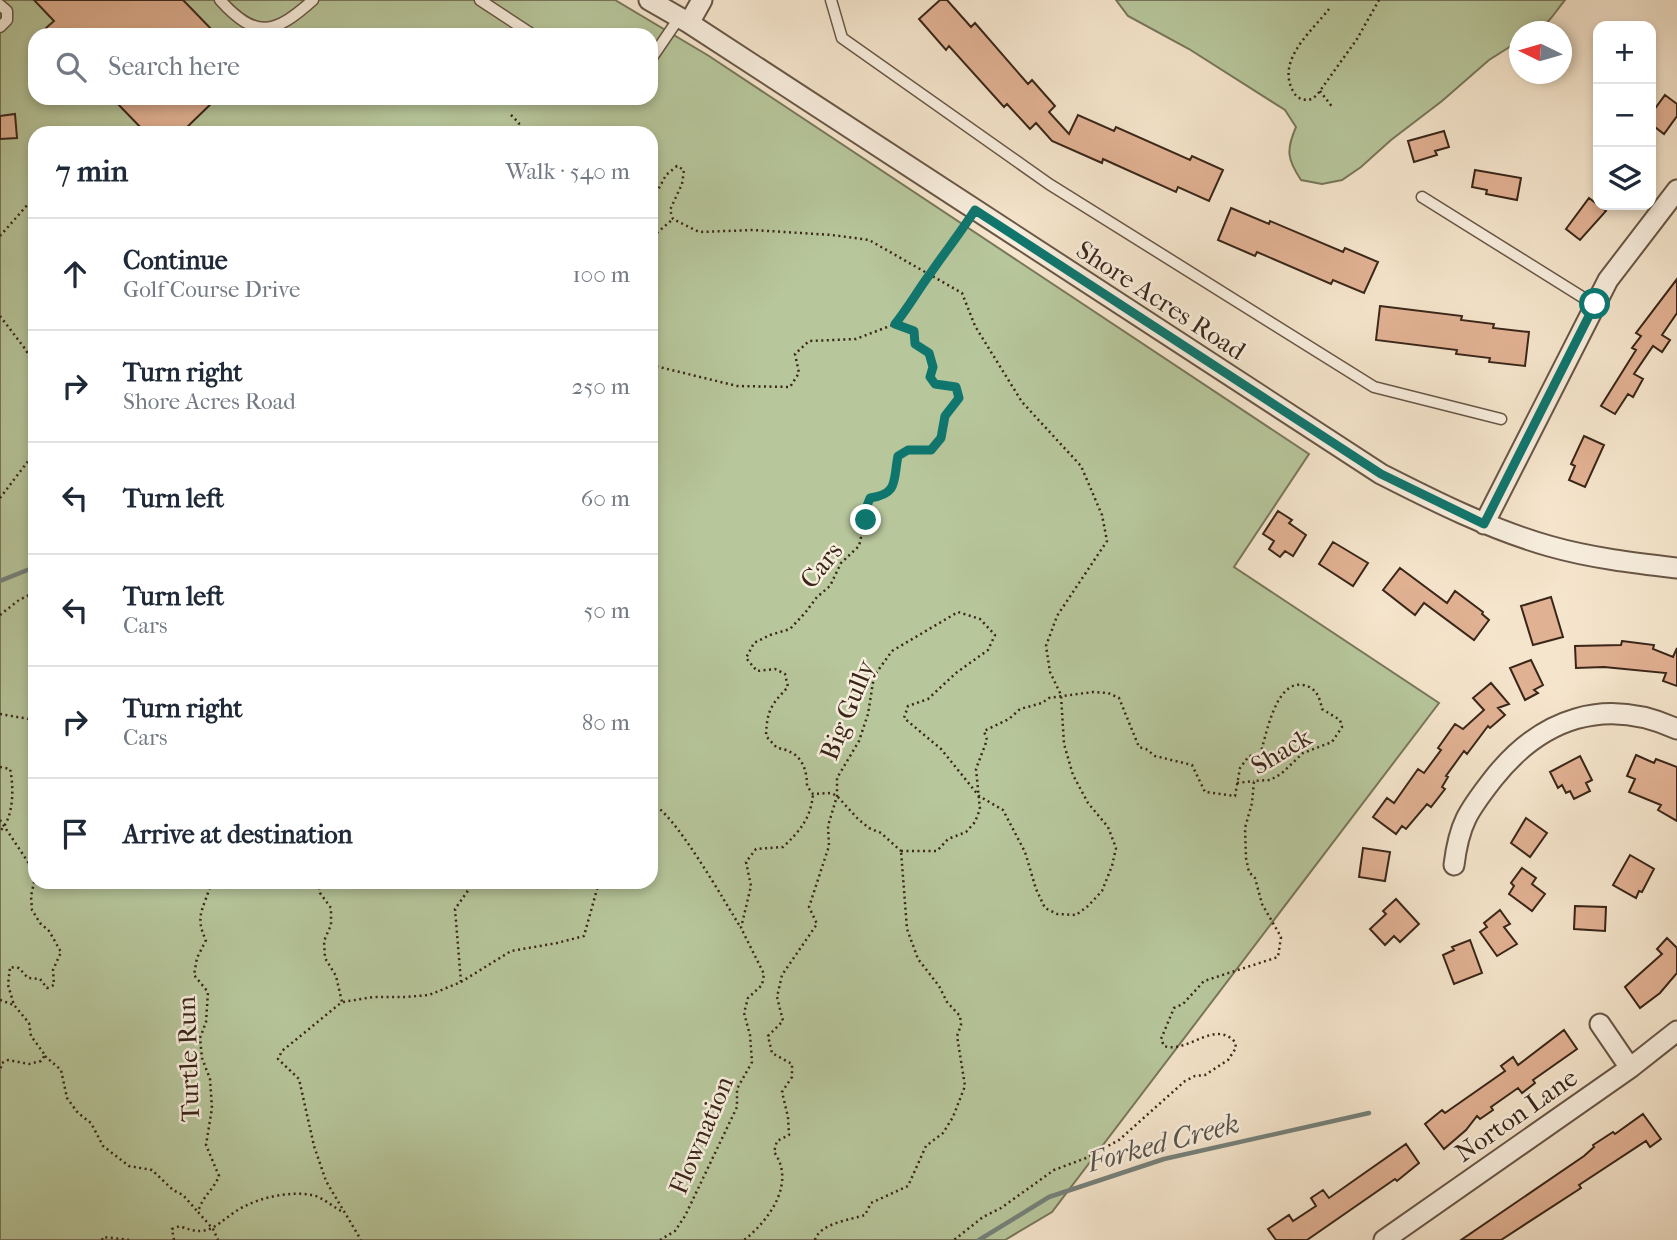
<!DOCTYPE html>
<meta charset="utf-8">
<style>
body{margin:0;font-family:"IM FELL French Canon",serif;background:#f2f2f3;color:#1f2937}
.controls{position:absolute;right:21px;top:21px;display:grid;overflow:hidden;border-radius:14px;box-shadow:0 4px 10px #0003}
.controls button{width:63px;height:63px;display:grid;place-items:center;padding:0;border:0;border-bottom:2px solid #e0e1e3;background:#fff;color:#1f2937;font:35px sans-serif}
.compass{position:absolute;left:1509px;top:21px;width:63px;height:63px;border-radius:50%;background:#fff;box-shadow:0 4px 10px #0003;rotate:275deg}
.stop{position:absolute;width:21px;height:21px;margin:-16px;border:5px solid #0f766e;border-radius:50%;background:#fff}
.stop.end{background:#0f766e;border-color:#fff;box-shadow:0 2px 7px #0008}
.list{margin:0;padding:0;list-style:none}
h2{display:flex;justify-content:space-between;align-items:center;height:91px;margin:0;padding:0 28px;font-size:30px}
h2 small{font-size:23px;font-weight:400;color:#747a83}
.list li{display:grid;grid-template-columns:46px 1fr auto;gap:21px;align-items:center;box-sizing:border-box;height:112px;padding:0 28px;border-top:2px solid #e0e1e3}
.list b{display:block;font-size:26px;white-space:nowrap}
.list p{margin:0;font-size:23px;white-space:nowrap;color:#747a83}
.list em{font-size:23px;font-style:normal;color:#747a83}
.icon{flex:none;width:38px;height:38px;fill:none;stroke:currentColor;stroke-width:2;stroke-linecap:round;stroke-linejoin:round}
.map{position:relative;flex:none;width:1677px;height:1240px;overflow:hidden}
.search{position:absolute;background:#fff;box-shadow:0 4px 10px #0003;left:28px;top:28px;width:630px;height:77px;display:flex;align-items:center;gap:18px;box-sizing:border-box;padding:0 24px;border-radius:21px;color:#747a83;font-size:26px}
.panel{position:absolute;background:#fff;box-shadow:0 4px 10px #0003;left:28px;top:126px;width:630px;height:763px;border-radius:21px}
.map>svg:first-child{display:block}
.green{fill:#b7c69b;stroke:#78765a;stroke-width:2;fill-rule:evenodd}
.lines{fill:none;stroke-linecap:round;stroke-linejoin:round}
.stream{stroke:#75817a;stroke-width:4.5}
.building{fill:#e1b193;stroke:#3a2619;stroke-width:2}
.lane-casing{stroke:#695646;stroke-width:13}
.street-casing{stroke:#695646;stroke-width:23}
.path{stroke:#3a2619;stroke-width:2.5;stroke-dasharray:2 3.5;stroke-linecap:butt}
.lane{stroke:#f8eede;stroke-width:10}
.street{stroke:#f8eede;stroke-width:19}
.route{stroke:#0f766e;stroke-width:9}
.labels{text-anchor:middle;stroke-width:5;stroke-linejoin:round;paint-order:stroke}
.street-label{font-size:26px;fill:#3a2619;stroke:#f8eede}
.water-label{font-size:28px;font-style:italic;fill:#58544a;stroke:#f8eede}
</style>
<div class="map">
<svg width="1677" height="1240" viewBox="0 0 1677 1240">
<rect width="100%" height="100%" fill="#f5e5cc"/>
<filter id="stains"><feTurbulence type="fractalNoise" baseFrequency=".00286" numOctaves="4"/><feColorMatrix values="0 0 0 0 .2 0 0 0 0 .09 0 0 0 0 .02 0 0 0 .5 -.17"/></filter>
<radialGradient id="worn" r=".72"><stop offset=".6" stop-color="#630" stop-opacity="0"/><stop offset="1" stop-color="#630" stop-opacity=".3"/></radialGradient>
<path class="green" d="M0,0H615L709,56L1309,454L1234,567L1439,703L1052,1212L1005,1240H0ZM35,35H651V98H35ZM35,133H651V882H35Z
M1116,0H1565C1549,19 1547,32 1520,32L1519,41L1489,60L1442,101L1391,140L1361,167L1342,180L1322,184L1301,180C1287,159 1286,150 1296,127L1285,110L1189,49L1128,16Z"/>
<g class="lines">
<path class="stream" d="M0,581L35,567
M979,1240L1049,1197L1164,1159L1369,1113"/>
</g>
<path class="building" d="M34,0H183L217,35H53L46,28L54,21Z
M940,0H947L971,27L975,23L1028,84L1032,80L1055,106L1049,112L1069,134L1078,115L1114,131L1116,127L1190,160L1192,156L1223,170L1209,201L1178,187L1176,192L1103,159L1102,163L1052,141L1036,123L1030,129L1007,104L1004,107L949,46L946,50L919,19Z
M1665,95L1677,104V116L1664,134L1651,124V114Z
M112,98H217L181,133H146Z
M15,114L17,138L0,139V116Z
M1444,131L1449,147L1435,151L1437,155L1414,162L1408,141Z
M1475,170L1521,178L1517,200L1486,194L1487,190L1472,187Z
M1589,198L1606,211L1580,240L1566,229Z
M1231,208L1269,224L1270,221L1343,252L1345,248L1378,262L1364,293L1333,280L1331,284L1257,252L1255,256L1218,240Z
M1677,279V313L1662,335L1670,340L1662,352L1653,346L1634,374L1643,379L1633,397L1628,394L1615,414L1601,406L1636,350L1632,348L1641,336L1636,333Z
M1380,306L1462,316L1461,320L1494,324L1493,328L1529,332L1525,366L1489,362L1490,358L1456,354L1457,350L1376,340Z
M1584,436L1604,445L1585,487L1569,480L1575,466L1571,464Z
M1278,511L1292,520L1289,523L1306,535L1293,556L1285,551L1280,557L1269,549L1274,541L1263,534Z
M1333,542L1368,563L1353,586L1319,564Z
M1400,568L1447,603L1455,591L1483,612L1482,614L1489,620L1474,640L1424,603L1415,615L1383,590Z
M1551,597L1563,637L1533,645L1521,606Z
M1622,641L1654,645L1653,649L1673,657L1677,648V686L1663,681L1666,673L1604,667L1576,668L1575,646L1621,645Z
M1531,660L1543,685L1534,690L1538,693L1525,700L1510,668Z
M1491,683L1509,704L1498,708L1505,715L1490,728L1488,726L1467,754L1464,751L1446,776L1448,777L1442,787L1445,789L1431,807L1427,804L1406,829L1402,826L1396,834L1373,817L1387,798L1394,803L1418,769L1424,773L1441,750L1438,748L1455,724L1463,729L1484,710L1473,698Z
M1636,755L1654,763L1656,759L1677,767V821L1658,810L1661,805L1629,792L1635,779L1627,776Z
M1580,756L1592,780L1586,783L1590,791L1574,799L1570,791L1566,793L1562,785L1558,788L1550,772Z
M1526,818L1547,833L1530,857L1511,843Z
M1363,848L1390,852L1385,881L1359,877Z
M1630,855L1654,869L1642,892L1639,891L1636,898L1613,885Z
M1522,868L1536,878L1532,884L1545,894L1532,911L1509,894L1514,886L1511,883Z
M1396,899L1419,924L1400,942L1394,936L1385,945L1370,929L1386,914L1383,911Z
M1575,906L1606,907L1605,931L1574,929Z
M1500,910L1510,924L1504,927L1517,944L1497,956L1480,932L1487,927L1484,923Z
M1667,938L1677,948V973L1660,993L1640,1008L1625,987L1662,954L1657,949Z
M1470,940L1482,973L1454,984L1443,955L1454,950L1452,947Z
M1564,1030L1577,1049L1533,1080L1535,1083L1522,1093L1518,1088L1491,1107L1493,1110L1480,1119L1477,1116L1466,1130L1444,1149L1425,1124L1442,1110L1445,1113L1505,1071L1501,1066L1513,1057L1518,1065Z
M1643,1114L1661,1139L1650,1147L1646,1141L1579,1185L1581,1188L1501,1240H1461L1584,1156L1594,1147L1593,1145L1613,1132L1615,1134Z
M1406,1144L1419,1163L1397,1181L1395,1179L1307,1240H1276L1268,1229L1289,1215L1293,1221L1316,1206L1311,1198L1323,1190L1329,1198Z"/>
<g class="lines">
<defs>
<path id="lane" d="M220,0C256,40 275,34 313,0
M480,0L533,35
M831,0L842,38L1049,184L1374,387L1501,419
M0,5L7,11V20L0,27
M651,59L679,18
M1422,197L1595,305"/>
<path id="street" d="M649,0L689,23L1381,474C1436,502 1490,529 1549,546C1591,558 1634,563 1677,568
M689,23L702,0
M1484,524L1608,280L1677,190
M1454,865C1459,824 1468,811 1493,779C1541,718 1605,696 1677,729
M1600,1024L1630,1068
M1384,1240L1630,1068L1677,1031"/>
</defs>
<use href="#lane" class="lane-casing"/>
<use href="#street" class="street-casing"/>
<path class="path" d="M1329,9C1312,31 1276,60 1293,91C1297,99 1304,101 1312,99L1317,95L1357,39L1379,0
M1320,91L1333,108
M511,115L519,123L518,133
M651,203L666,175L677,166L684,170L682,184L670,210L673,219L699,232L753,230L832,235L869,240L962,293L975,326L1022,402L1081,466L1102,515L1107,541L1057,616L1046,646L1050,672L1061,695L1064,744L1073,775L1088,803L1108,827L1116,848L1112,866L1102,891L1088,906L1076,915L1057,914L1045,908L1036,889L1025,852L1003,810L979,796L941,749L904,718L908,706L928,699L956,673L988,650L995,635L980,619L958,612L892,651L874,676L868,714L859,741L837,778V796L828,826L829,846L809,907L817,924L782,975L777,997L783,1021L768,1036L772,1053L792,1064V1077L782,1092L788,1117L789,1135L777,1141L774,1152C796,1182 770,1220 744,1240
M651,231L658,232L673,219
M0,236L29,203
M0,316L26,350L35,370
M895,324L966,225
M651,365L737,386L790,387L799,373L795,354L809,341L856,339L895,324L914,331L915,344L929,353L933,367L931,377L935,384L956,387L959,398L945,416L941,438L931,450L924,452L908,450L898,456C893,480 899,494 870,498L865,511V520L859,546L841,563L830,586L817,597L805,613L790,629L770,635L754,643L746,658L757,671L775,669L785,674L788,687C771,705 767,710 766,736L777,748C799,751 807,765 807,786L813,794L831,793L837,796L858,819L869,828L881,833L901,851
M35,407L30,417L35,442
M0,498L35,452
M0,615L19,600L35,592
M0,714L29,719L32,711V659L35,656
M0,767L10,769C14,787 14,818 0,831
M1237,783L1254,781
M651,804C672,808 727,906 741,928
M0,820L28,862L35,878L31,896L32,910L40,923L49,931L61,952L53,970L54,985L47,988L40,979L28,978L19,968L10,967L8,985L14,1005L29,1023L31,1036L45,1055L41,1061L29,1064L8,1060L2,1063L0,1071
M901,851H937L948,839L966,832L975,822L980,809L976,769L987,740L984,731L1009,719L1020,709L1042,703L1049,698L1093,692L1108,693L1119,698L1139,747L1146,749L1155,756L1192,765L1205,792L1235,796L1240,768L1249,756L1260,755C1266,737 1275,680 1303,685C1316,687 1320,698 1322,709L1340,720L1342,727L1332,742L1303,753L1281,774L1270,780L1254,781L1252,803L1245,828L1246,858L1249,872L1255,878L1262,904L1281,937L1278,957L1204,981L1183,1004L1174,1008L1161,1039L1164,1046C1188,1054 1214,1019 1235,1042L1236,1048L1228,1060L1205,1075L1195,1076L1185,1081L1119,1140L1086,1158L1054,1170L1001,1208L983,1217L954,1240
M211,882C206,906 193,915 206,940L197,958L194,975L208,992L206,1022L200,1038L202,1058L210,1079L212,1108L206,1145L219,1176C213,1191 203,1195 198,1212L213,1229L218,1240
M318,882L320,893L331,908V925L324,941L325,958L336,976L342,1002L282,1051L278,1059L299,1079L314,1146L326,1181L361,1240
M461,982L455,909L474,882
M0,1000L14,1005
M343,1002L373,997H406L429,995L461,982L511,951L557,943L584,936L599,882
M45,1056L61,1070L67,1098L78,1113L91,1123L103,1146L129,1166L152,1170L173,1190L183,1195L198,1212
M102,1240L103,1237L130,1240
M174,1240L172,1229L180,1226C212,1240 217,1221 243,1207C262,1197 290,1191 312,1195C322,1197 332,1206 341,1211
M660,1240L675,1231L685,1216L737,1107V1089L752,1062L750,1035L744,1013L748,998L762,985L764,974L741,928L751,886L746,862L756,849L783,847C800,831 811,818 813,794
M815,1240C820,1223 850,1220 865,1215L871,1203L908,1186L926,1146L943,1133L953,1117L965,1086L957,1036L961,1025L960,1016L947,1002L939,986L918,959L907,929L901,851"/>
<use href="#lane" class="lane"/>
<use href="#street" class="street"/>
</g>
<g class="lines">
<path class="route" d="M866,520L865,511L870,498C899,494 893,480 898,456L908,450H931L941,438L945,416L959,398L956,387L935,384L930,377L933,367L929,353L915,344L914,331L895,324C908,308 918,290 930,274C945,252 961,232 975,210L1381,474L1484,524L1595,304"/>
</g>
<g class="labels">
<g class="street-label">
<text transform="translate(1161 300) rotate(33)" y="9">Shore Acres Road</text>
<text transform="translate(821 565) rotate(-51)" y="9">Cars</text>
<text transform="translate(847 710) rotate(-68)" y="9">Big Gully</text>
<text transform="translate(1281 751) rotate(-31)" y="9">Shack</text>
<text transform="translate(188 1059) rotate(-92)" y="9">Turtle Run</text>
<text transform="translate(1516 1115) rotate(-35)" y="9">Norton Lane</text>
<text transform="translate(701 1135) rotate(-67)" y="9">Flownation</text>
</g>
<g class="water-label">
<text transform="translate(1163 1142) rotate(-15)" y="10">Forked Creek</text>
</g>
</g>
<rect width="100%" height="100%" filter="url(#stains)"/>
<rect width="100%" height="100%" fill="url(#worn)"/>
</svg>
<div class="controls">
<button>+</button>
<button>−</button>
<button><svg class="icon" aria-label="layers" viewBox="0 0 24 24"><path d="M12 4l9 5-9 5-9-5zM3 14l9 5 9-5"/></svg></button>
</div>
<svg class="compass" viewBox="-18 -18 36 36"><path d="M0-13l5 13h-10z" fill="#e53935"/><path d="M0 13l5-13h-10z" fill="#747a83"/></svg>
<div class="stop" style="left:1595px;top:304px"></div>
<div class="stop end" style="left:866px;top:520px"></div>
<div class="search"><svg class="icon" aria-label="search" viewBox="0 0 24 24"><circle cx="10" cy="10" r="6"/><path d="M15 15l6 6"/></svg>Search here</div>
<section class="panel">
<h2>7 min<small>Walk · 540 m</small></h2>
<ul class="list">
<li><svg class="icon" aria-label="ahead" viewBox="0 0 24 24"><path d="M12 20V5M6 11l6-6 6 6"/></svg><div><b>Continue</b><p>Golf Course Drive</p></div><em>100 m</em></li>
<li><svg class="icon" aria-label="right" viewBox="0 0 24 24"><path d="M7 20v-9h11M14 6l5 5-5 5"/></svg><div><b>Turn right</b><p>Shore Acres Road</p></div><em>250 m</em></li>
<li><svg class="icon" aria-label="left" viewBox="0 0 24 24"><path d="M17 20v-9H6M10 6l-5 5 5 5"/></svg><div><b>Turn left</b></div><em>60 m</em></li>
<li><svg class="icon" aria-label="left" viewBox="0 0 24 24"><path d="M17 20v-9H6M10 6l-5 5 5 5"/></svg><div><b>Turn left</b><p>Cars</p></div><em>50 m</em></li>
<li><svg class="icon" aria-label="right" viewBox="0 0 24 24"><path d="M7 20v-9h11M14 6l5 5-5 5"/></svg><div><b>Turn right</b><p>Cars</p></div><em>80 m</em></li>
<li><svg class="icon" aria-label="arrive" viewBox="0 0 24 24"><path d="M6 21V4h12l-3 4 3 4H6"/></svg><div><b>Arrive at destination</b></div></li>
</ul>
</section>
</div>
